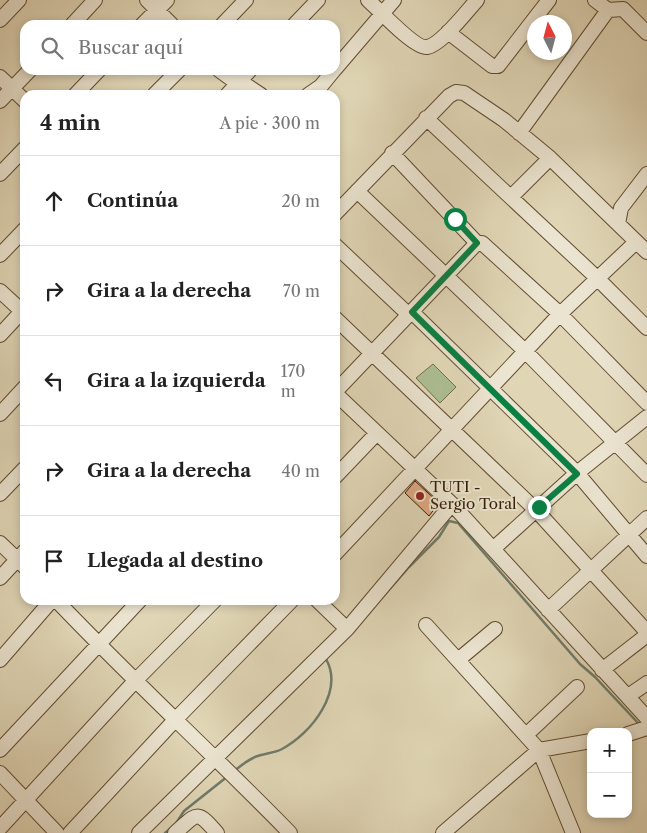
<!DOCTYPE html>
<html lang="es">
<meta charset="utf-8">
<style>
body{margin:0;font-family:"Libre Caslon Text",serif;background:#f2f2f2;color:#222}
.controls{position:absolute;right:15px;bottom:15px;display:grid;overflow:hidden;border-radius:10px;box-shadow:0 2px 8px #0003}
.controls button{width:45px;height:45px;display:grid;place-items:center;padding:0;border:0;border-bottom:1px solid #e0e0e0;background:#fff;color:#222;font:25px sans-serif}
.compass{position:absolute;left:527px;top:15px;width:45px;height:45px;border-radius:50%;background:#fff;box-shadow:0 2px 8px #0003;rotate:354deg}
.stop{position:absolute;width:15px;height:15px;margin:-11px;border:4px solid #0b8043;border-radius:50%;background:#fff}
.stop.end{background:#0b8043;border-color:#fff;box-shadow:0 1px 5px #0008}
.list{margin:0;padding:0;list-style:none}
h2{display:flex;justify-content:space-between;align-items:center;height:65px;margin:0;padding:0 20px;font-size:21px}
h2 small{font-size:16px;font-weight:400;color:#767676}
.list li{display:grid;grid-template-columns:32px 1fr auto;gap:15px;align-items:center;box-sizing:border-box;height:90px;padding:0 20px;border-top:1px solid #e0e0e0}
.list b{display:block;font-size:19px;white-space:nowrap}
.list em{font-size:16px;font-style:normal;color:#767676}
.icon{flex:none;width:28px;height:28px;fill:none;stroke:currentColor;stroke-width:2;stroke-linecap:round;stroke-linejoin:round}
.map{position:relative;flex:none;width:647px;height:833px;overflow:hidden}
.search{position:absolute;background:#fff;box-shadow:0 2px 8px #0003;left:20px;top:20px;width:320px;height:55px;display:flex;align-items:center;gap:12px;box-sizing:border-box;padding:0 18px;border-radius:15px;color:#767676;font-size:19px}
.panel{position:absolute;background:#fff;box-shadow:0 2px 8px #0003;left:20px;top:90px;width:320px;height:515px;border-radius:15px}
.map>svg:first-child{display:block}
.green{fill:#acbf93;stroke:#726e4c}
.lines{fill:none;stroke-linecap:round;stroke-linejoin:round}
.stream{stroke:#6f7b6b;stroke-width:2.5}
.building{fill:#dfa982;stroke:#371d04}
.minor-casing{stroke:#614b30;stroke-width:16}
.minor{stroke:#ebe4d0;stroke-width:14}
.route{stroke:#0b8043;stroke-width:6}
.poi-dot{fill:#8f2418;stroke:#ebe4d0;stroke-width:2}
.labels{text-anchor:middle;stroke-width:4;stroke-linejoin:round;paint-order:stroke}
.poi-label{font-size:15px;fill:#371d04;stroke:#ebe4d0;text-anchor:start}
</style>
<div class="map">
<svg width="647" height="833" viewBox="0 0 647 833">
<rect width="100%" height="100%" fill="#e0d6b6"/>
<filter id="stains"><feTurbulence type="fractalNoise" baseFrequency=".004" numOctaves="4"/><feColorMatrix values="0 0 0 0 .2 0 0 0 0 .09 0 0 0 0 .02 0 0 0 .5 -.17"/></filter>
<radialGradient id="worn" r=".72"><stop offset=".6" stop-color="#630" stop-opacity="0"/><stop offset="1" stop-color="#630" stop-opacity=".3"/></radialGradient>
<path class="green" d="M433,364L456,387L440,403L416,378Z"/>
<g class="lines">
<path class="stream" d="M372,609L409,567L439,537L449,521L458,523L580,664L595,677L639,724
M234,771C240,767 246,761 253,758C262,753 273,754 282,749C312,733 344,691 326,659L327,657
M175,825L184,811L228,776
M165,833L171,828"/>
</g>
<path class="building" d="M415,481L439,503L429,516L405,493Z"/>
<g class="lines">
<defs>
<path id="minor" d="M147,0L172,25
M368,0C378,9 415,49 427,47C441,45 467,11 477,0
M595,0L608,10
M0,20L19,0
M72,25L95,0
M142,25L167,0
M222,25L246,0
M294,25L318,0
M448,32L492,66H498L549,0
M335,69L394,0
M219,70L237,83
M0,77L25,101
M240,81L261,95
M75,95L99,70
M154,95L179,70
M227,95L250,70
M308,95L321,86L334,70
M0,101L30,70
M426,118L597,278L647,328
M519,133L608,10L623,9L647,33
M392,153L477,243
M0,174L25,148
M357,191L525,351L647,475
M511,197L550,158
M335,214L449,96L456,92L464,93L504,120L550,158L647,252
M618,224L621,208L647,174
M335,245L409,315
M0,255L25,229
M0,291L25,314
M412,312L577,473L647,556
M335,318L536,510L647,632
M0,335L25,308
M335,392L477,243H482L560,314L647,403
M335,393L452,504L647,718
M0,414L25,387
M335,477L377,433
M0,494L25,468
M0,543L25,567
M493,549L577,473L647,417
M335,554L560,314L636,242
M0,578L25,551
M56,600C132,680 213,754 290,833
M317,600L347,629
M548,610L647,518
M426,625L539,750L573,833
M0,660L52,600
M458,660L495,629
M602,670L647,635
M628,696L647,683
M628,734L647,728
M526,735L577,687
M0,750L140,600
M0,773L57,833
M0,828L135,681L215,600
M70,833L174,721L292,600
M139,833L347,629L452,504
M175,833C198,813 196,809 217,833
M443,833L539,750L591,741"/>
</defs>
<use href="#minor" class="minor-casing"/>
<use href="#minor" class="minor"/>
</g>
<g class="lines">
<path class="route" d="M455,219L477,243L412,312L577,474L539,507"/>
</g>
<circle class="poi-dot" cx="420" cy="496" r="5"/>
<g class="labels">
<g class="poi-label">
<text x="430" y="492">TUTI -<tspan x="430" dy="17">Sergio Toral</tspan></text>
</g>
</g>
<rect width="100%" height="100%" filter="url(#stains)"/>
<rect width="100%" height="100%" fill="url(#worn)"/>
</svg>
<div class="controls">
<button>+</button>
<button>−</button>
</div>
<svg class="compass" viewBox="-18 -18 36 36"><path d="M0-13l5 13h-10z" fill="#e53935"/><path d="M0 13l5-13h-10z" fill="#767676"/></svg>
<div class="stop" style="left:455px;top:219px"></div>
<div class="stop end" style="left:539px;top:507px"></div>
<div class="search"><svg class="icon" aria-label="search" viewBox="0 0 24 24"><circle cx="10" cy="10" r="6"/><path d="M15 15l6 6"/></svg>Buscar aquí</div>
<section class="panel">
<h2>4 min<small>A pie · 300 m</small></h2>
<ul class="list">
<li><svg class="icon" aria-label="ahead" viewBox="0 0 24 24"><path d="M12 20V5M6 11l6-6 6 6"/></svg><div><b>Continúa</b></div><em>20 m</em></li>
<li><svg class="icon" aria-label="right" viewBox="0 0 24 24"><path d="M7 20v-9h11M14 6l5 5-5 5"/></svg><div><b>Gira a la derecha</b></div><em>70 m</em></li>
<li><svg class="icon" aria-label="left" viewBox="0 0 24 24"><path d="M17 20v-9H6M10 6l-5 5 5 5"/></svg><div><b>Gira a la izquierda</b></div><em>170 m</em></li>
<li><svg class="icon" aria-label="right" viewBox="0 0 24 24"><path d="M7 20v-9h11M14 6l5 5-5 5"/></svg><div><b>Gira a la derecha</b></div><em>40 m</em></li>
<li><svg class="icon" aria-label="arrive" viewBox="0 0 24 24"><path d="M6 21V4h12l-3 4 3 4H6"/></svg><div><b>Llegada al destino</b></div></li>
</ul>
</section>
</div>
